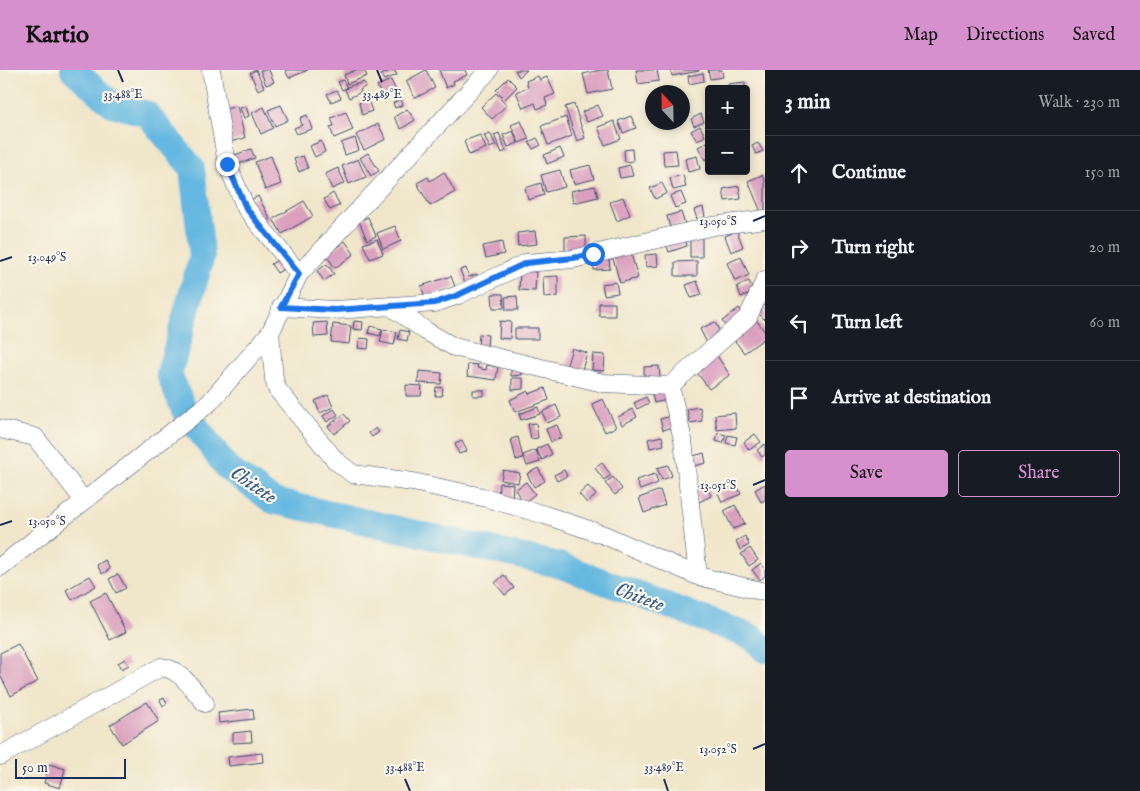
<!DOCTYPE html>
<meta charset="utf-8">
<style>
body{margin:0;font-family:"IM FELL English",serif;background:#20242c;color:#f1f3f6}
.controls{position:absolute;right:15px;top:15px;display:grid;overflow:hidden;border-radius:5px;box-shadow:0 2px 8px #0003}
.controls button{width:45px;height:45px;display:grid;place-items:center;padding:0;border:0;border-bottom:1px solid #363941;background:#171b24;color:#f1f3f6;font:25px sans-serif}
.compass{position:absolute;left:645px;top:15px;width:45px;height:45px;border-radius:50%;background:#171b24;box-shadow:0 2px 8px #0003;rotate:338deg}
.scale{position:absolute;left:15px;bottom:12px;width:111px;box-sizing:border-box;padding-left:5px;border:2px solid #1b2f5e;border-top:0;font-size:14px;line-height:18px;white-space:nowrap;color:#1b2f5e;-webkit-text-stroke:4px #fbf7ec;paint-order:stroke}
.stop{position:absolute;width:15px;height:15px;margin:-11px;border:4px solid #1a73e8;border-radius:50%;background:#fff}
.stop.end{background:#1a73e8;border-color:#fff;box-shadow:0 1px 5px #0008}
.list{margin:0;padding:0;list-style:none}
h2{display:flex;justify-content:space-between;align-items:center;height:65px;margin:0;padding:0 20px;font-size:21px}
h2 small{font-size:16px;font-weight:400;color:#9ea1a6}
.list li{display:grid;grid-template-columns:32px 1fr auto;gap:15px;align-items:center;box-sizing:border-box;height:75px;padding:0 20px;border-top:1px solid #363941}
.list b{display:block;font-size:19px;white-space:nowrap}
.list em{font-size:16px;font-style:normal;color:#9ea1a6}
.actions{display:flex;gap:10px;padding:15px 20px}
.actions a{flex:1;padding:11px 0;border:1px solid #d690ce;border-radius:5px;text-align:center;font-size:18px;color:#d690ce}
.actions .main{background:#d690ce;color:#111}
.icon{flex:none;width:28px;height:28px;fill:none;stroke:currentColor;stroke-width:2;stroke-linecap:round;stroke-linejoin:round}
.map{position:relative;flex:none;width:765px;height:721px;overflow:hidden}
header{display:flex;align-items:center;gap:30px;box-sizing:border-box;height:70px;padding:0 25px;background:#d690ce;color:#111}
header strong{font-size:24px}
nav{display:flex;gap:28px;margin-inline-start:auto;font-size:18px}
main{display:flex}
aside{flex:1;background:#171b24}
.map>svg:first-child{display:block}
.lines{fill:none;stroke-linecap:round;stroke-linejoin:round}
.river{stroke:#64b7e0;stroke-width:26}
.building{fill:#daa0be}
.street-casing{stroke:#3b4a6e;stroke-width:19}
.street{stroke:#fff;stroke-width:18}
.route{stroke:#1a73e8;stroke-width:6}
.ticks{fill:none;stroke:#1b2f5e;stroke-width:2}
.labels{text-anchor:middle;stroke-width:4.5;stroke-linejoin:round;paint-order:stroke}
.water-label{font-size:20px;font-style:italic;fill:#315885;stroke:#fbf7ec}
.ticks-label{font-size:12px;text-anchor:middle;fill:#1b2f5e;stroke:#fbf7ec;stroke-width:4.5;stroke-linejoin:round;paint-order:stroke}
</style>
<header>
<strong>Kartio</strong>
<nav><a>Map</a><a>Directions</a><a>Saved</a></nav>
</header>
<main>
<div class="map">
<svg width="765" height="721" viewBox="0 0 765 721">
<rect width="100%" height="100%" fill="#fbf7ec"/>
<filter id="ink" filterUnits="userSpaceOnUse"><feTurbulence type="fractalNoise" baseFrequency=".02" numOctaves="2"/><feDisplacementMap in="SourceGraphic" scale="10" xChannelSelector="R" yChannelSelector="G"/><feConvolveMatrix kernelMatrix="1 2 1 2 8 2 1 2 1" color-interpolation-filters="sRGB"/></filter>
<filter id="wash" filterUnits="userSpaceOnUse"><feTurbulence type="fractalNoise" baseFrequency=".0096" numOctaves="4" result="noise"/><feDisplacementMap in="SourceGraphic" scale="20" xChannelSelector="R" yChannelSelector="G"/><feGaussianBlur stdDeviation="1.12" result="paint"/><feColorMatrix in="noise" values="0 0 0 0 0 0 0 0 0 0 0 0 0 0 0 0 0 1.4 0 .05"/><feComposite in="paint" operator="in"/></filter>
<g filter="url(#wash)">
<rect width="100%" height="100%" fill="#f0e6ca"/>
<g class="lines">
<path class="river" d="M73,0L112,34L147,44L192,98L202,186L169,304L184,340L227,398L273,431L559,495L752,567L765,580"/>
</g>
<g id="blocks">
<path class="building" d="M256,0L264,17L258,20L250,3Z
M260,0H269L274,12L266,15Z
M285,0H308L289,8Z
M356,0H364L367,6L347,14L344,5Z
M392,0H394L397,5L384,10L381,5Z
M426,0L435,18L415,28L406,11Z
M439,0H465L467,5L453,11L454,14L446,18Z
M515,0H527L519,7Z
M600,0H608L612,19L588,24L583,4Z
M636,0H657L659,11L638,14Z
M671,0H699V1L672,6Z
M708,0H722L723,7L710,9Z
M703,3L704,11L689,14L688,6Z
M538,6L540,10L547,7L555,24L545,28L547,35L537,39L535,33L523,38L516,22L528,17L526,11Z
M508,8L517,17L505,29L496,20Z
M343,10L347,18L342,20L338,12Z
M391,10L396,21L382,27L377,16Z
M364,12L366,16L360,20L361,22L349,28L345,20L347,17Z
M745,12V19H728V14Z
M337,20L341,28L331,32L327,24Z
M496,23L507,35L492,49L481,37Z
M401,29L403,35L395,38L393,33Z
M368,30L372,41L362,45L359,33Z
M574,34L585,68L577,71L565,37Z
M281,35L288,50L275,56L268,40Z
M598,35L603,46L587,52L582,42Z
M237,36L245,68L230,72L222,40Z
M246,36L249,46L244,48L240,38Z
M264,37L273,58L261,64L252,43Z
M407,39L415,50L401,59L394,47Z
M346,42L353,60L334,68L330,57L334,56L331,48Z
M701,44L704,52L694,56L691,49Z
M307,45L312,59L297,64L294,58L302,55L300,48Z
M631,46L636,58L623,63L618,51Z
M566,47L572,66L548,75L541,56Z
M521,51L529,69L519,73L511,55Z
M614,51L621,69L605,75L598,57Z
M378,54L386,69L364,80L356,65Z
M700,56L705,66L697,71L691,61Z
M513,61L518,73L508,77L503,65Z
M490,63L496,75L490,78L484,65Z
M499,63L506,81L502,83L494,65Z
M480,65L486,78L469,85L464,71Z
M355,68L359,80L345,85L341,73Z
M537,68L541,75L533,79L529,72Z
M321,71L325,82L315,87L310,76Z
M709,71V88L705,90L698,77Z
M758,73L763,81L756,84L752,76Z
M560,78L564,87L547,94L544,85Z
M251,79L255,88L239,94L235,85Z
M632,79L633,91L625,92L624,80Z
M676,80L678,95L664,96L663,81Z
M368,83L379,101L371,106L360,88Z
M271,86L281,114L265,120L255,92Z
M303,86L308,98L299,102L294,89Z
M697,86L700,99L688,102L685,89Z
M358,89L366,107L349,114L342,96Z
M590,95L594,109L574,114L570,100Z
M630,95L633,106L620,108L618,98Z
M338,98L345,113L332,119L325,104Z
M560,100L565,117L546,122L541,105Z
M444,102L455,122L430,136L417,113L428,107L430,111Z
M683,105L686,117L673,120L670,108Z
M762,105L765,111V140L761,142L748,111Z
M541,113L544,125L528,130L525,118Z
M662,113L667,123L655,129L650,118Z
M595,116L598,127L573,133L571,121Z
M739,116L741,129L725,131L723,119Z
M681,122L686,134L675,138L670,126Z
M333,123L340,135L330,140L324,129Z
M258,126L270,149L262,154L249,131Z
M623,127L630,145L617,151L610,132Z
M304,131L313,146L282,164L273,149Z
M703,137L705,147L697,149L694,140Z
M681,142L685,154L670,158L667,146Z
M368,147L376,166L367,170L359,151Z
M395,156L401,171L383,179L377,163Z
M535,161L537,174L518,176L517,163Z
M737,161L743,177L731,182L725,166Z
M690,163H702V187H690Z
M586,166V184H565V167Z
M685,168L687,176L669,182L666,174Z
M377,169L383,184L370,189L363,174Z
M345,171L354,184L335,198L326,185Z
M502,172L504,184L486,188L483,176Z
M630,180L638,208L620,213L612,185Z
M657,184L658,196L646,197L645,185Z
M741,187L749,205L735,211L727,193Z
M281,188L287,197L277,203L271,194Z
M609,188L610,199L594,200L593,190Z
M697,191V206H675V192Z
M327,194L334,204L324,211L317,201Z
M466,198L469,207L477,204L478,209L465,213L460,200Z
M520,201L536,202L535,221L519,220Z
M451,206L455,217L425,227L421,216Z
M558,206V226L544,227L543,207Z
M697,211L702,225L691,228L686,215Z
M749,211L754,222L741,227L737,216Z
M616,212L618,223L604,225L602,214Z
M492,224H503L504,238H493Z
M517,226L518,240H506L505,227Z
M765,232V250L756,241Z
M599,233H615V246H599Z
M739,238L746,246L729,260L722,251Z
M754,247L765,262V268L744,283L730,264Z
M354,251L363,252L362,260L353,259Z
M500,251L511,252L510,269L499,268Z
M327,252L328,266L314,267L313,253Z
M715,252L722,266L707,273L700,259Z
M333,254L351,256L349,274L331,272Z
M370,256L382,259L380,266L368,263Z
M515,258H538V269H515Z
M383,259L397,262L394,275L380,272Z
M400,260L409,262L407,271L398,269Z
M479,264L488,265L487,277L478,276Z
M360,268L369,269L368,279L358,278Z
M572,278L587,283L581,303L566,298Z
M593,284L605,285L604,301L592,300Z
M717,286L730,305L709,319L696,301Z
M468,294L478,295L477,298L486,300L487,295L498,297L496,310L467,306Z
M659,296L660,308L644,309V297Z
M522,299V305L511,306V300Z
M419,301L442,303L441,314L418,313Z
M512,308H523V319L512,320Z
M406,315L422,316L421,326H406Z
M436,317L443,318L442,326H435Z
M545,318L549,330L515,342L510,330L528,321L529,324Z
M473,320H484V326H473Z
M665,320L667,330L654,333L652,324Z
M328,325L333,337L320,343L315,331Z
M646,327L649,333L637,339L634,333Z
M603,329L616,357L605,362L592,334Z
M556,335L561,347L547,353L542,342Z
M538,337L540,344L521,350L519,344Z
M700,337L702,351L690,353L687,339Z
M334,339L338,345L327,352L323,346Z
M633,339L637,347L622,355L618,347Z
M735,343L736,358L717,360L715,345Z
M344,344L350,351L334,364L328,356Z
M675,345L677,356L663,360L660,349Z
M536,353L538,368L531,369L528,354Z
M557,355L562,367L551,372L546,359Z
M376,358L379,362L372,367L369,363Z
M718,363L726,365L723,373L716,371Z
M755,364L761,372L749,380L744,372Z
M728,365L737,367L735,375L726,373Z
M662,366L664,375L650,378L648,369Z
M518,367L523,388L516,390L511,369Z
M462,371L467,381L459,384L455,374Z
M547,374L552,384L542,390L536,379Z
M765,374V385L762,387L757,380Z
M536,380L540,392L527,396L523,385Z
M704,383L706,393L689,397L686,388Z
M602,393L611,405L604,410L595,398Z
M668,395L672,406L662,410L657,398Z
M538,398L545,411L534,417L527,404Z
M503,400L520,403L518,413L501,410Z
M564,400L567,406L557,411L554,405Z
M655,404L658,413L640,420L636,410Z
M613,407L622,419L615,425L605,413Z
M704,411L711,426L699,432L692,417Z
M526,412L535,424L524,433L515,420Z
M499,413L513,414L512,431L498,430Z
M765,414V430L761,432L755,420Z
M737,415L741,424L722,432L718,423Z
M588,416L596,425L587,433L579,424Z
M660,420L665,435L644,443L639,428Z
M735,435L745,454L733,459L724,441Z
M745,466L749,475L740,480L736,471Z
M750,478L758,490L749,496L741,484Z
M105,490L110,499L102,504L97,495Z
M761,493L765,499V506L760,510L752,500Z
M118,504L126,518L116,523L109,509Z
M504,505L514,518L505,525L495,513Z
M90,506L96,516L72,530L66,520Z
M106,523L126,562L110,570L90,531Z
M18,574L38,611L11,626L0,605V583Z
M125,589L129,595L121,599L118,593Z
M164,628L167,633L163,636L160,630Z
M147,632L159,651L122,674L110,655Z
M253,639L254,649L219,653L218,643Z
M251,661L252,672L233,673V663Z
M262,683L263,692L229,696L228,687Z
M49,694L65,699L60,718L44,713Z
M664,696V702L658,703L656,697Z"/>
</g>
</g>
<g filter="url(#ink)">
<use href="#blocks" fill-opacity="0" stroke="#3b4a6e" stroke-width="1"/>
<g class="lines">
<defs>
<path id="street" d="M211,0L227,94L246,138L299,204
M390,236L426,261L454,277L603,313L670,316L683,370L698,506
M281,237L335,240L435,233L458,225L526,193L573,189L713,156L765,149
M270,263L274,309L277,319L336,391L353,404L413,412L487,428L545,445L604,465L698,506L765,522
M670,316L748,247L765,210
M0,359L35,367L84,431
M0,497L209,333L270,263L299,204L489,0
M0,686L161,597C181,599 192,619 205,633"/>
</defs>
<use href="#street" class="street-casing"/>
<use href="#street" class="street"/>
</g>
</g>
<g class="lines" filter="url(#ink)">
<path class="route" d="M227,94L246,138L299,204L281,237L335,240L435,233L458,225L526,193L573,188L593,184"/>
</g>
<path class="ticks" d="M118,0L123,12M377,0L382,12M753,151L765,146M0,191L12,187M753,415L765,410M0,455L12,451M753,679L765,674M405,709L410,721M664,709L668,721"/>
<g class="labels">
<g class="water-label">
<text transform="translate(254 414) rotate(34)" y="7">Chitete</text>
<text transform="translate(640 526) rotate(20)" y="7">Chitete</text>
</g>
</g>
<g class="ticks-label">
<text x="123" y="28">33.488°E</text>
<text x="382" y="28">33.489°E</text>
<text x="718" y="155">13.050°S</text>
<text x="47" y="191">13.049°S</text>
<text x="718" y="419">13.051°S</text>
<text x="47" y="455">13.050°S</text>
<text x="718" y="683">13.052°S</text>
<text x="405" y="701">33.488°E</text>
<text x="664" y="701">33.489°E</text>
</g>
</svg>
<div class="controls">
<button>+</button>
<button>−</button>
</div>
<svg class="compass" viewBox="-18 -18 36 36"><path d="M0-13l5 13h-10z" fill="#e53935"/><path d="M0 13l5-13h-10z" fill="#9ea1a6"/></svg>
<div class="scale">50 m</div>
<div class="stop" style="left:593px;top:184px"></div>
<div class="stop end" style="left:227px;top:94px"></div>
</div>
<aside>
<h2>3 min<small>Walk · 230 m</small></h2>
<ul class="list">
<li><svg class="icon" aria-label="ahead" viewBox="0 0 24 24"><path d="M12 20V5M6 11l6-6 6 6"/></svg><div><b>Continue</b></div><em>150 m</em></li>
<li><svg class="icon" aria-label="right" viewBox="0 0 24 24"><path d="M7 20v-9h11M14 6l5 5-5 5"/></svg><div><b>Turn right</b></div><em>20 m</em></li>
<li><svg class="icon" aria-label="left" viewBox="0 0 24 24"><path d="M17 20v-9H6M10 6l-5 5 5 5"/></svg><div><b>Turn left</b></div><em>60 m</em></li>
<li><svg class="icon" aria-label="arrive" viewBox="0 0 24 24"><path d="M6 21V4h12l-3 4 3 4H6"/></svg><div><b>Arrive at destination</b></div></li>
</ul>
<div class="actions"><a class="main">Save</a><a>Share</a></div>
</aside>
</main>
